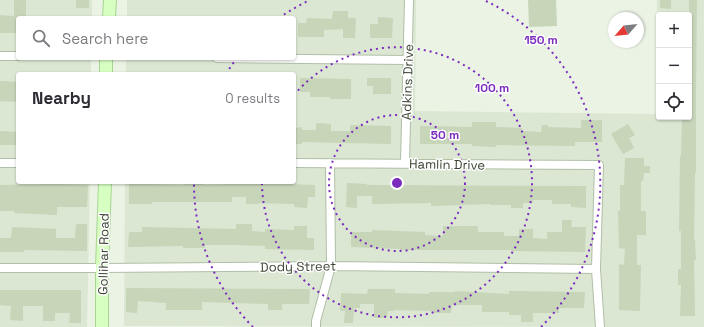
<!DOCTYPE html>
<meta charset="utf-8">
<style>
body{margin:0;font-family:"Space Grotesk",sans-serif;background:#f7f7f7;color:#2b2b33}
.controls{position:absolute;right:12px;top:12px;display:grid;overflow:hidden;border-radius:4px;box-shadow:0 1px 3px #0004}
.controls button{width:36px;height:36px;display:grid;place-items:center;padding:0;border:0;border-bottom:1px solid #e1e1e2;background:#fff;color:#2b2b33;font:20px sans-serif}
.compass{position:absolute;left:608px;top:12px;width:36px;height:36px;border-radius:50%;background:#fff;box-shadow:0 1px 3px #0004;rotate:242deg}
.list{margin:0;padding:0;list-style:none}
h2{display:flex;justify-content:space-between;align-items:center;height:52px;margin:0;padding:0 16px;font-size:17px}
h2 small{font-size:13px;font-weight:400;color:#7c7c81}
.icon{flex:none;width:22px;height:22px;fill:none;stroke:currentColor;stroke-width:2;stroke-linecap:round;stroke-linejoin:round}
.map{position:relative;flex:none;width:704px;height:327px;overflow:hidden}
.search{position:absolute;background:#fff;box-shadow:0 1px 3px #0004;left:16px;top:16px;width:280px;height:44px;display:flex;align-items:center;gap:10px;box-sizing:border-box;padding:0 14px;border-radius:4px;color:#7c7c81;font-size:15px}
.panel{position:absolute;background:#fff;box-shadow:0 1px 3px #0004;left:16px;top:72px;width:280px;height:112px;border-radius:4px}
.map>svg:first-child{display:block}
.residential{fill:#dbe7d2;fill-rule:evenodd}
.building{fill:#c7d5b9}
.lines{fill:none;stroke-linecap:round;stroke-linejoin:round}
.minor-casing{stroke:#b1bfa7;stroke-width:10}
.secondary-casing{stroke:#a9d592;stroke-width:14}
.minor{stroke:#fff;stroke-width:8}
.secondary{stroke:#d7ffc2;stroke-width:12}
.ring{fill:none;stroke:#7b2cbf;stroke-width:2;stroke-dasharray:2 4}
.labels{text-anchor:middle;stroke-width:3;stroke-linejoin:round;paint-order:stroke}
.street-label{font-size:13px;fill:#3c4534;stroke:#fff}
.centre{fill:#7b2cbf;stroke:#fff;stroke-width:2}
.ring-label{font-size:12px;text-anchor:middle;font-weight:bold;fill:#7b2cbf;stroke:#fff;stroke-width:3;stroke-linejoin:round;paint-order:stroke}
</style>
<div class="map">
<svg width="704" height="327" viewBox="0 0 704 327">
<rect width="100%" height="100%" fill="#eaf3e4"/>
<path class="residential" d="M0,0H92V18H18V58H91V74H18V182H90L87,327H0Z
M127,0H416L415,111L656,114L657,0H704V327L124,326L125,182H294V74H126V58H294V18H127ZM659,15H689V117H659Z"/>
<path class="building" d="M14,0H26V18H18V33H0V15L14,16Z
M76,0H89V8H76Z
M528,0H556L557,26L529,27Z
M660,0H671V9L660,8Z
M689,0H697L696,99V173H695L694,240H695L696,260H694L695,316H680L681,285H678V269H681V231H679L680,156H681L682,117H689Z
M333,11H348V18H356L355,38H343V29L324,30V37H298V23H306L307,18L332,19Z
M378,17L393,18L392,38H370V24H378Z
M300,78L351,79V99H330V97H310V92H300Z
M367,78H391V94H373V86H367Z
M0,81L18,82V102L0,101Z
M581,120H602V142H575V146L496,145V147L472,146V144H420V126L472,127V122H496V127L522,128V131L541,132L542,125H548V127L581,128Z
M316,123L331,124V131H350V125L391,126V144L302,142V144H294V128L302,127V130H316Z
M628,124L635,135L629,138L634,148L623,154L611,134Z
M0,131L18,132V145H0Z
M625,158H644V166H650V173H644L643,181H641V211H646V235H637V265H641L640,311L619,310V264L624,265L625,249L619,248L618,211H620V185H624Z
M129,183H144V184L184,185V183H205V185L258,183L315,185V197H308L307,208L294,207V204L259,203V204H246V197H232V202H152V204H129Z
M347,183L367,184V185L586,186V208L571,207V204H552V200H533V203H523V208H511V205H490V204L431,206V203L372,204V196H357V208L346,207Z
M57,184L88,185L87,207H57V215L14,213V211H0V185Z
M562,220H572L571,227H586L585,252L511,251V250H400V249L351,247V232H372V230L425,232V235L443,236V226H478V232H504V236H519V229H533V238L547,239V232H562Z
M76,224H87V251L24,250V252H0V238H11L12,227L56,229V238H75Z
M236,224H252V231L265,232V229L294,230V226H307V238H314V250L265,249V246L236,245H205V248H183V246L128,247L129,232H142V227L236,229Z
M126,288L310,289L309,304H282V310H268V304L202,302V310H166V303L138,301L137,313L126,312Z
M368,289H395V293L429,294V292H455V291L509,294V291L585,292L584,308H559V313H533V322H521V315H509V312H482V305H452L451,313H434V311L394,310V311H388L387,318H374V304H360V308H354L353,323H344L345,311H340L341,293L367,294Z
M0,290H81V323H69L70,313H55V321H43V306H23V321L10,320L11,306L0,305Z"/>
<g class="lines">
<defs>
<path id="minor" d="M0,56H18
M217,58L408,60
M0,163H18
M294,163L599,165L596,269L600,327
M405,163L409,0
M0,268H102L331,266L596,269
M316,327V321L331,266L330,163"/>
<path id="secondary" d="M109,18L110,0
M106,74V58
M102,327V268L105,182"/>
</defs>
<use href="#minor" class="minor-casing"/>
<use href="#secondary" class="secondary-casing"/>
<use href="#minor" class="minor"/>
<use href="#secondary" class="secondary"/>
</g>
<g class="ring">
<circle cx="397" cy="183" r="68"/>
<path d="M294 95A135 135 0 1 1 262 183"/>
<path d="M253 327A203 203 0 0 1 194 183M226 74A203 203 0 0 1 237 58M279 18A203 203 0 0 1 308 1M486 1A203 203 0 0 1 541 327"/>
</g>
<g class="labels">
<g class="street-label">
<text transform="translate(407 82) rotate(-88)" y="5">Adkins Drive</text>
<text transform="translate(447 164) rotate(1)" y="5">Hamlin Drive</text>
<text transform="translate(103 254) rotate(-89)" y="5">Gollihar Road</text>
<text transform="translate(298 266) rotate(-1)" y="5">Dody Street</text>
</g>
</g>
<circle cx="397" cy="183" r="6" class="centre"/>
<g class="ring-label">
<text x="541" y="44">150 m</text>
<text x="492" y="92">100 m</text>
<text x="445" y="139">50 m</text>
</g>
</svg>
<div class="controls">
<button>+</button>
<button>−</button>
<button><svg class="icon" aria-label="locate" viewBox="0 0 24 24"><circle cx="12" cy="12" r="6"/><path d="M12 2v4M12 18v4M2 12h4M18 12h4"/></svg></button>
</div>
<svg class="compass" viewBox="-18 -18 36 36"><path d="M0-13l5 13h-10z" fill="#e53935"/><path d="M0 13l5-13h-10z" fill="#7c7c81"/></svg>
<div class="search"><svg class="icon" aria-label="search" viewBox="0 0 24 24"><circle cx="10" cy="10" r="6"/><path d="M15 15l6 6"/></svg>Search here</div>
<section class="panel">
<h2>Nearby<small>0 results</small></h2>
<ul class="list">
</ul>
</section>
</div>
